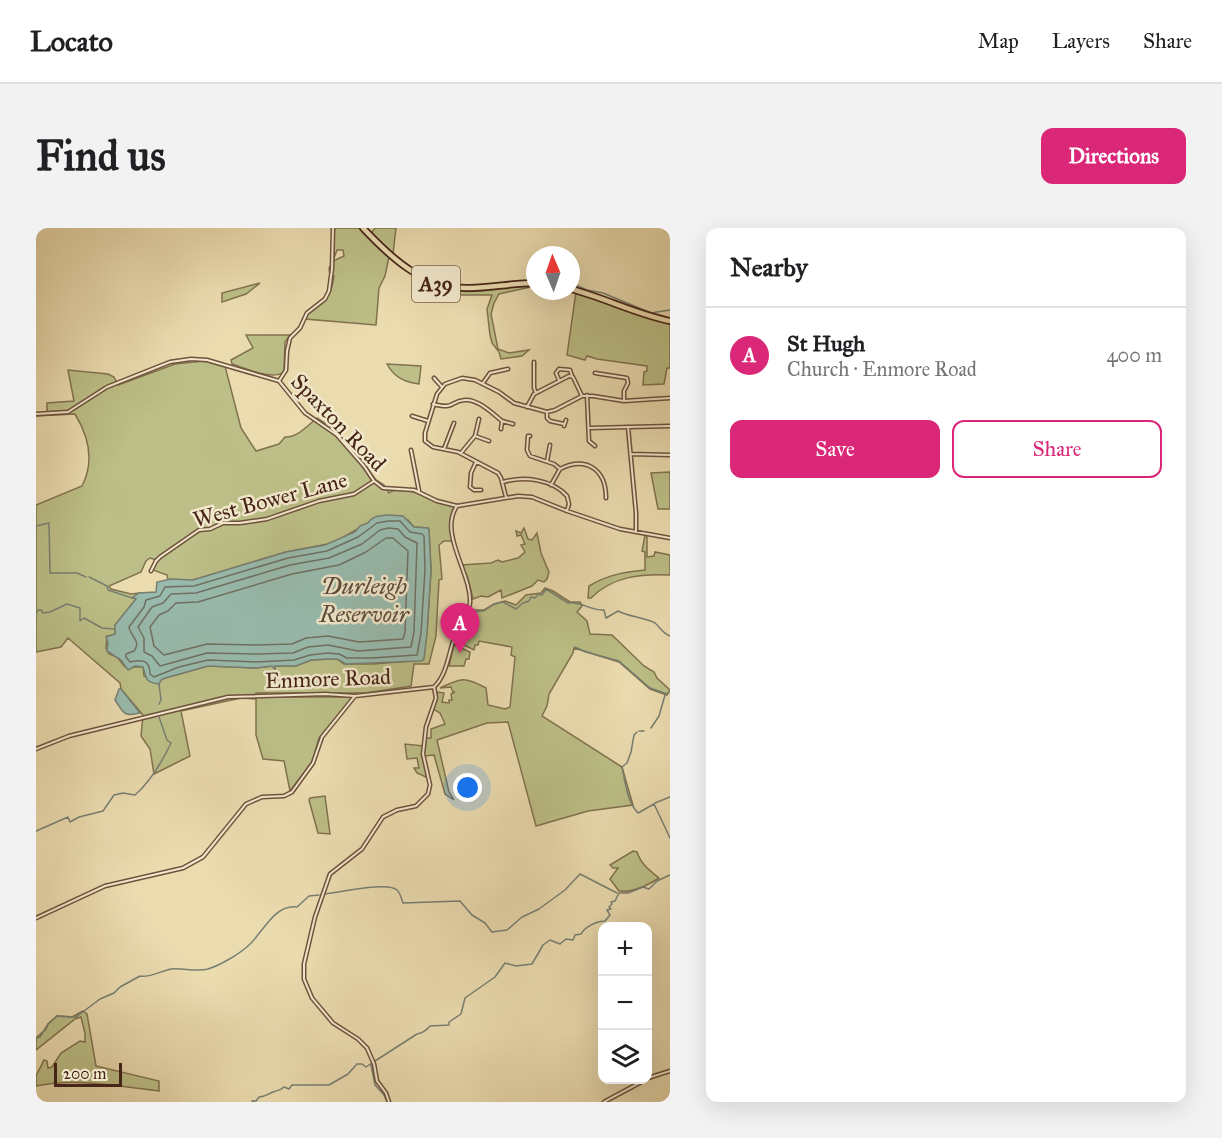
<!DOCTYPE html>
<meta charset="utf-8">
<style>
body{margin:0;font-family:"IM FELL Great Primer",serif;background:#f2f2f2;color:#202124}
.controls{position:absolute;right:18px;bottom:18px;display:grid;overflow:hidden;border-radius:12px;box-shadow:0 6px 24px #0002}
.controls button{width:54px;height:54px;display:grid;place-items:center;padding:0;border:0;border-bottom:2px solid #e0e0e0;background:#fff;color:#202124;font:30px sans-serif}
.compass{position:absolute;left:490px;top:18px;width:54px;height:54px;border-radius:50%;background:#fff;box-shadow:0 6px 24px #0002;rotate:358deg}
.scale{position:absolute;left:18px;bottom:15px;width:68px;box-sizing:border-box;padding-left:6px;border:3px solid #462417;border-top:0;font-size:16px;line-height:21px;white-space:nowrap;color:#462417;-webkit-text-stroke:4px #f2e8cc;paint-order:stroke}
.you{position:absolute;left:432px;top:560px;width:21px;height:21px;margin:-15px;border:4px solid #fff;border-radius:50%;background:#1a73e8;box-shadow:0 0 0 9px #1a73e833}
.badge{display:grid;place-items:center;width:39px;height:39px;border-radius:50%;background:#db2777;color:#fff;font-size:20px;font-weight:700}
.pin{position:absolute;translate:-50% -50px;filter:drop-shadow(0 2px 3px #0008)}
.pin::after{content:'';position:absolute;top:32px;width:21px;height:18px;background:inherit;clip-path:polygon(0 0,100% 0,50% 100%)}
.list{margin:0;padding:0;list-style:none}
h2{display:flex;justify-content:space-between;align-items:center;height:78px;margin:0;padding:0 24px;font-size:26px}
h2 small{font-size:20px;font-weight:400;color:#757577}
.list li{display:grid;grid-template-columns:39px 1fr auto;gap:18px;align-items:center;box-sizing:border-box;height:96px;padding:0 24px;border-top:2px solid #e0e0e0}
.list b{display:block;font-size:22px;white-space:nowrap}
.list p{margin:0;font-size:20px;white-space:nowrap;color:#757577}
.list em{font-size:20px;font-style:normal;color:#757577}
.actions{display:flex;gap:12px;padding:18px 24px}
.actions a{flex:1;padding:14px 0;border:2px solid #db2777;border-radius:12px;text-align:center;font-size:21px;color:#db2777}
.actions .main{background:#db2777;color:#fff}
.icon{flex:none;width:33px;height:33px;fill:none;stroke:currentColor;stroke-width:2;stroke-linecap:round;stroke-linejoin:round}
.map{position:relative;flex:none;width:634px;height:874px;overflow:hidden;border-radius:12px}
header{display:flex;align-items:center;gap:36px;box-sizing:border-box;height:84px;padding:0 30px;background:#fff;border-bottom:2px solid #e0e0e0}
header strong{font-size:28px}
nav{display:flex;gap:33px;margin-inline-start:auto;font-size:21px}
.intro{display:flex;align-items:center;justify-content:space-between;box-sizing:border-box;height:144px;padding:0 36px}
h1{margin:0;font-size:42px}
.button{padding:15px 27px;border-radius:12px;background:#db2777;color:#fff;font-size:21px;font-weight:700}
main{display:flex;gap:36px;padding:0 36px}
aside{flex:1;background:#fff;border-radius:12px;box-shadow:0 6px 24px #0002}
.map>svg:first-child{display:block}
.green{fill:#bcbf87;stroke:#81724f;stroke-width:1.5;fill-rule:evenodd}
.water{fill:#98bbae;stroke:#777f72;stroke-width:1.5}
.lines{fill:none;stroke-linecap:round;stroke-linejoin:round}
.shore{stroke:#6f7062;stroke-width:1.5}
.stream{stroke:#777f72;stroke-width:1.5}
.minor-casing{stroke:#6f523d;stroke-width:5}
.primary-casing{stroke:#462417;stroke-width:8}
.minor{stroke:#f2e8cc;stroke-width:2}
.primary{stroke:#ebdcb0;stroke-width:4.5}
.labels{text-anchor:middle;stroke-width:5;stroke-linejoin:round;paint-order:stroke}
.shield{fill:#f2e8cc;stroke:#7a5f4d;stroke-width:1.5}
.shield-label{font-size:21px;font-weight:bold;fill:#462417}
.street-label{font-size:22px;fill:#462417;stroke:#f2e8cc}
.water-label{font-size:24px;font-style:italic;fill:#5a4a3d;stroke:#f2e8cc}
</style>
<header>
<strong>Locato</strong>
<nav><a>Map</a><a>Layers</a><a>Share</a></nav>
</header>
<div class="intro"><h1>Find us</h1><a class="button">Directions</a></div>
<main>
<div class="map">
<svg width="634" height="874" viewBox="0 0 634 874">
<rect width="100%" height="100%" fill="#ebdcb0"/>
<filter id="stains"><feTurbulence type="fractalNoise" baseFrequency=".00333" numOctaves="4"/><feColorMatrix values="0 0 0 0 .2 0 0 0 0 .09 0 0 0 0 .02 0 0 0 .5 -.17"/></filter>
<radialGradient id="worn" r=".72"><stop offset=".6" stop-color="#630" stop-opacity="0"/><stop offset="1" stop-color="#630" stop-opacity=".3"/></radialGradient>
<path class="green" d="M298,0H324L353,29L349,48L343,60L340,97L269,91C278,71 294,81 298,48H294L293,40L299,32L308,28L307,22H301L298,30Z
M339,0H360L357,26L335,5Z
M224,55L210,66L186,74V65Z
M491,56L499,58L463,66L458,75L455,86L462,121L473,125L493,122L486,128L465,131L463,124L456,115L454,107L451,81L456,67H426L418,64L417,62C440,67 468,59 491,56Z
M540,64C572,74 602,86 634,95V140H631L628,156L607,157L608,144L611,143V138L561,131L551,128L549,132L531,127Z
M210,107H254L249,114L248,144C235,153 210,140 196,136L195,132L217,120Z
M168,133L189,138L205,200L220,223L243,216L249,209C261,210 271,198 281,190L298,201L315,218L340,252L348,257L353,265C367,256 384,267 398,272C405,275 414,276 421,278C415,290 415,300 419,313H408L403,317L406,351L403,352L400,408L393,436H378L375,458L330,465H220L221,469H315L316,471L283,510L276,534L254,563L248,533L227,531L220,507V471L205,470L145,483L154,528L118,546L114,521L105,508L107,487L85,461L84,455L32,410L25,419L0,424V277L46,258C59,233 53,209 39,186L0,188V185L11,184V175L38,173L32,142L72,146L78,149L82,157L139,136ZM372,292L378,299L392,300L393,302L395,342L391,405L387,432L337,436H308L301,431H293L275,432L260,438H238L239,441L236,438L220,440L172,438L129,450L125,452L123,456L108,448L107,439H89L81,429L73,426L70,420L71,408L79,407V397L100,371L97,370L103,365L95,366L75,361L73,358L105,344L110,333L114,330L121,332L116,340L117,342L131,347L132,352H157L250,324L297,315L332,295Z
M351,136L385,138L383,156C368,154 358,149 351,136Z
M634,244V281H622L615,245Z
M488,300L492,311L496,312L501,305L505,325L513,344L511,351L508,354L502,352L496,358L466,370L465,362L452,369L445,368L437,371L432,351L426,337L455,335L462,332L466,334L482,330L489,324L485,317L489,316L485,307L481,308L480,303L485,305Z
M609,307H611V329L618,328L619,324L634,327V347C604,346 577,348 555,370H552L553,358C571,347 588,344 609,342V324L606,323Z
M509,360L517,363L534,374H544L546,378L541,384L551,393L554,406L576,407L608,438L618,444L621,450L634,462L631,467L614,461L583,434L538,420L537,425L513,466L511,478L506,488L586,539L597,577L552,583L500,598L472,494L451,495L401,512L413,564L418,572L409,566L398,527L388,528L392,550L381,545L378,540H383L381,530L371,531L369,516L387,518L389,510H395V501L409,496L404,485L397,481L402,464L408,465L406,474L413,475V472H416L415,466L419,464H417L415,459L404,460C425,450 428,448 450,460L452,477L469,481L474,479L479,429L475,427L476,419L443,413L442,417H439L438,422L422,414L423,405L434,389L436,382H448L458,376L469,373L480,377L490,367L505,365Z
M418,417L434,424L433,431H430L428,438H413Z
M289,568L294,606L282,605L273,572L274,570Z
M597,623L601,624C605,636 613,642 623,650C612,657 596,665 583,663L574,651L582,640H577L574,637Z
M47,783L51,786L60,838L123,853V863C82,858 41,850 0,858V848L8,832L11,833L12,840L16,839L25,825L44,813L49,814V805L45,789L39,791L0,822V810L10,801L12,796L21,788L36,789Z"/>
<path class="water" d="M352,287L367,288L378,299L392,300L393,302L395,342L391,405L388,431L385,433L310,436L301,431H293L275,432L260,438H239V441L236,438L220,440L172,438L129,450L125,452L123,456C108,454 111,450 107,439L99,438L92,442L85,432L71,423L72,414L70,409L79,406V397L100,371L97,369L103,365L120,364L121,354L135,351L157,352L250,324L289,317L319,304L324,298L332,295C336,288 344,288 352,287Z
M83,461H85L104,485C87,489 88,485 79,472Z"/>
<g class="lines">
<path class="shore" d="M352,293H364L374,304L386,306L388,308L389,342L385,405L381,427L336,430H311L303,426L292,425L274,427L258,432L220,434L172,432L143,439L118,449L114,446C114,432 106,431 94,434L90,429V426L98,423C106,413 94,408 93,399L108,379L110,372L124,368L129,359L158,358L252,330L291,323L322,309L341,295Z
M353,300L362,301L369,309L381,315L378,404L375,419L322,423L292,417L272,419L257,425L221,426L171,425L124,438L116,428L108,424V410L102,399L116,379L127,375L135,366L160,365L254,337L293,330L326,316L344,302Z
M350,310H357L372,323L369,404L367,411L323,414L292,408L270,410L256,416L221,417L171,416L128,427L118,418L114,399L123,387L132,383L140,375L162,374L256,346L303,337L330,324Z"/>
<path class="stream" d="M535,55L551,62L567,65L615,85L634,82
M0,298L13,295L14,345H41L50,349
M53,349L71,358L72,362L96,370
M423,384L448,383L458,376L467,374L480,381L487,375L493,373L495,369L499,370L503,366L506,367L510,361L532,375C545,373 555,383 568,382L570,390L582,383C590,388 611,390 619,395C624,399 626,405 634,408
M0,386L2,382H5L7,385L14,384L31,376L44,380V393L48,390L66,400L78,401
M539,419L550,424L583,433L614,460L631,466L634,463
M123,476L125,472L123,456
M615,500L623,488L629,467
M603,503H608
M601,504L598,507L595,524L591,535L586,539C589,553 591,574 602,585L618,576L634,610
M619,575L634,569
M0,603L32,589L34,594L43,589L67,583L78,567L87,565L99,567C115,553 126,534 135,515L131,512L123,489
M288,666C302,665 352,653 361,662C364,664 366,672 367,675L424,673L436,687L449,695L456,704L471,702L486,689L503,681L529,662L544,646L581,665
M0,810L4,809L12,796L21,788L40,789L64,771L78,765L84,759L104,748C113,750 125,743 135,741C147,740 161,744 172,741C185,737 203,726 212,718C227,705 238,676 261,679L273,668L283,667
M339,833L381,806C386,805 390,803 394,798L413,797V794L425,786L429,770L459,749L469,735L480,738L496,736L507,717L514,712L524,716L530,711L537,712L539,707L545,706C549,699 560,693 569,693L574,687L571,682L575,681L573,679L576,676L575,674L579,673L583,665H592L607,659L613,661L621,653L634,647
M335,837L339,857L348,867L351,874
M217,874L216,873H220L223,869C231,868 232,866 237,864C241,862 244,863 248,859L253,861L256,857H293L312,846L321,836H326L330,839L336,835"/>
<defs>
<path id="minor" d="M498,134V160L500,165
M559,145L591,150L592,155L588,163V173
M398,150L406,159
M523,152L520,145L523,141L534,142L536,148
M243,153L250,142L251,123L254,110L264,100L271,85L289,71L293,63L296,41L297,0
M447,155L454,145L472,141
M551,167L553,213L559,218
M397,176C420,182 413,173 429,172C442,171 456,185 466,193
M491,179L498,166L533,148L537,149L546,168
M511,184V190L514,193L528,196
M0,186L32,184L71,159L134,134L155,131L171,132L243,153L269,185L301,207L328,238L338,253L347,260L378,262L401,273L421,278L482,268L496,269L531,283L584,301L634,310
M376,188L392,193
M528,198L530,192
M592,199L600,285V304
M554,200L634,198
M465,201L466,193L477,196
M439,208L453,213
M494,208H492L491,222L494,228L518,236L524,241
M408,221L418,195
M375,222L383,263
M425,225L439,208L443,191
M595,226L634,227
M511,233L514,217
M440,234L435,245L434,259L438,262H445
M467,254C488,248 516,251 531,268L533,276L531,283
M515,257L524,241C550,228 570,241 570,270
M470,269L465,250L462,245L422,224L397,219L389,213V205L401,166L409,156L426,150L439,152L463,164L478,175L511,184L519,182L546,168H557L588,173L634,170
M115,343L120,333L124,329L163,302L174,301L187,295H204L231,291L283,273L318,266L338,253
M0,521L33,508L192,469L289,466L319,468L398,459C409,449 412,431 416,417C420,402 432,390 434,375C436,346 402,305 421,278
M0,690L69,658L147,640L167,629L210,576L226,569L248,568L256,564L277,535L286,509L319,468
M612,850L634,843
M353,874L350,865L341,853L338,836L331,820L322,811L297,795L276,770L268,751V736L279,689L294,646L326,621L347,589L361,582L380,578L392,566L394,557L387,526L390,499L400,470L398,459
M568,874L609,852"/>
<path id="primary" d="M327,0C356,31 388,61 434,60C455,60 477,55 499,55
M535,61C569,70 600,86 634,93"/>
</defs>
<use href="#minor" class="minor-casing"/>
<use href="#primary" class="primary-casing"/>
<use href="#minor" class="minor"/>
<use href="#primary" class="primary"/>
</g>
<g class="labels">
<rect class="shield" x="376" y="38" width="48" height="36" rx="4.5"/>
<g class="shield-label">
<text x="400" y="63">A39</text>
</g>
<g class="street-label">
<text transform="translate(303 194) rotate(46)" y="8">Spaxton Road</text>
<text transform="translate(234 271) rotate(-15)" y="8">West Bower Lane</text>
<text transform="translate(292 450) rotate(-2)" y="8">Enmore Road</text>
</g>
<g class="water-label">
<text x="328" y="366">Durleigh<tspan x="328" dy="28">Reservoir</tspan></text>
</g>
</g>
<rect width="100%" height="100%" filter="url(#stains)"/>
<rect width="100%" height="100%" fill="url(#worn)"/>
</svg>
<div class="controls">
<button>+</button>
<button>−</button>
<button><svg class="icon" aria-label="layers" viewBox="0 0 24 24"><path d="M12 4l9 5-9 5-9-5zM3 14l9 5 9-5"/></svg></button>
</div>
<svg class="compass" viewBox="-18 -18 36 36"><path d="M0-13l5 13h-10z" fill="#e53935"/><path d="M0 13l5-13h-10z" fill="#757577"/></svg>
<div class="scale">200 m</div>
<div class="you"></div>
<div class="pin badge" style="left:424px;top:425px">A</div>
</div>
<aside>
<h2>Nearby<small></small></h2>
<ul class="list">
<li><span class="badge">A</span><div><b>St Hugh</b><p>Church · Enmore Road</p></div><em>400 m</em></li>
</ul>
<div class="actions"><a class="main">Save</a><a>Share</a></div>
</aside>
</main>
